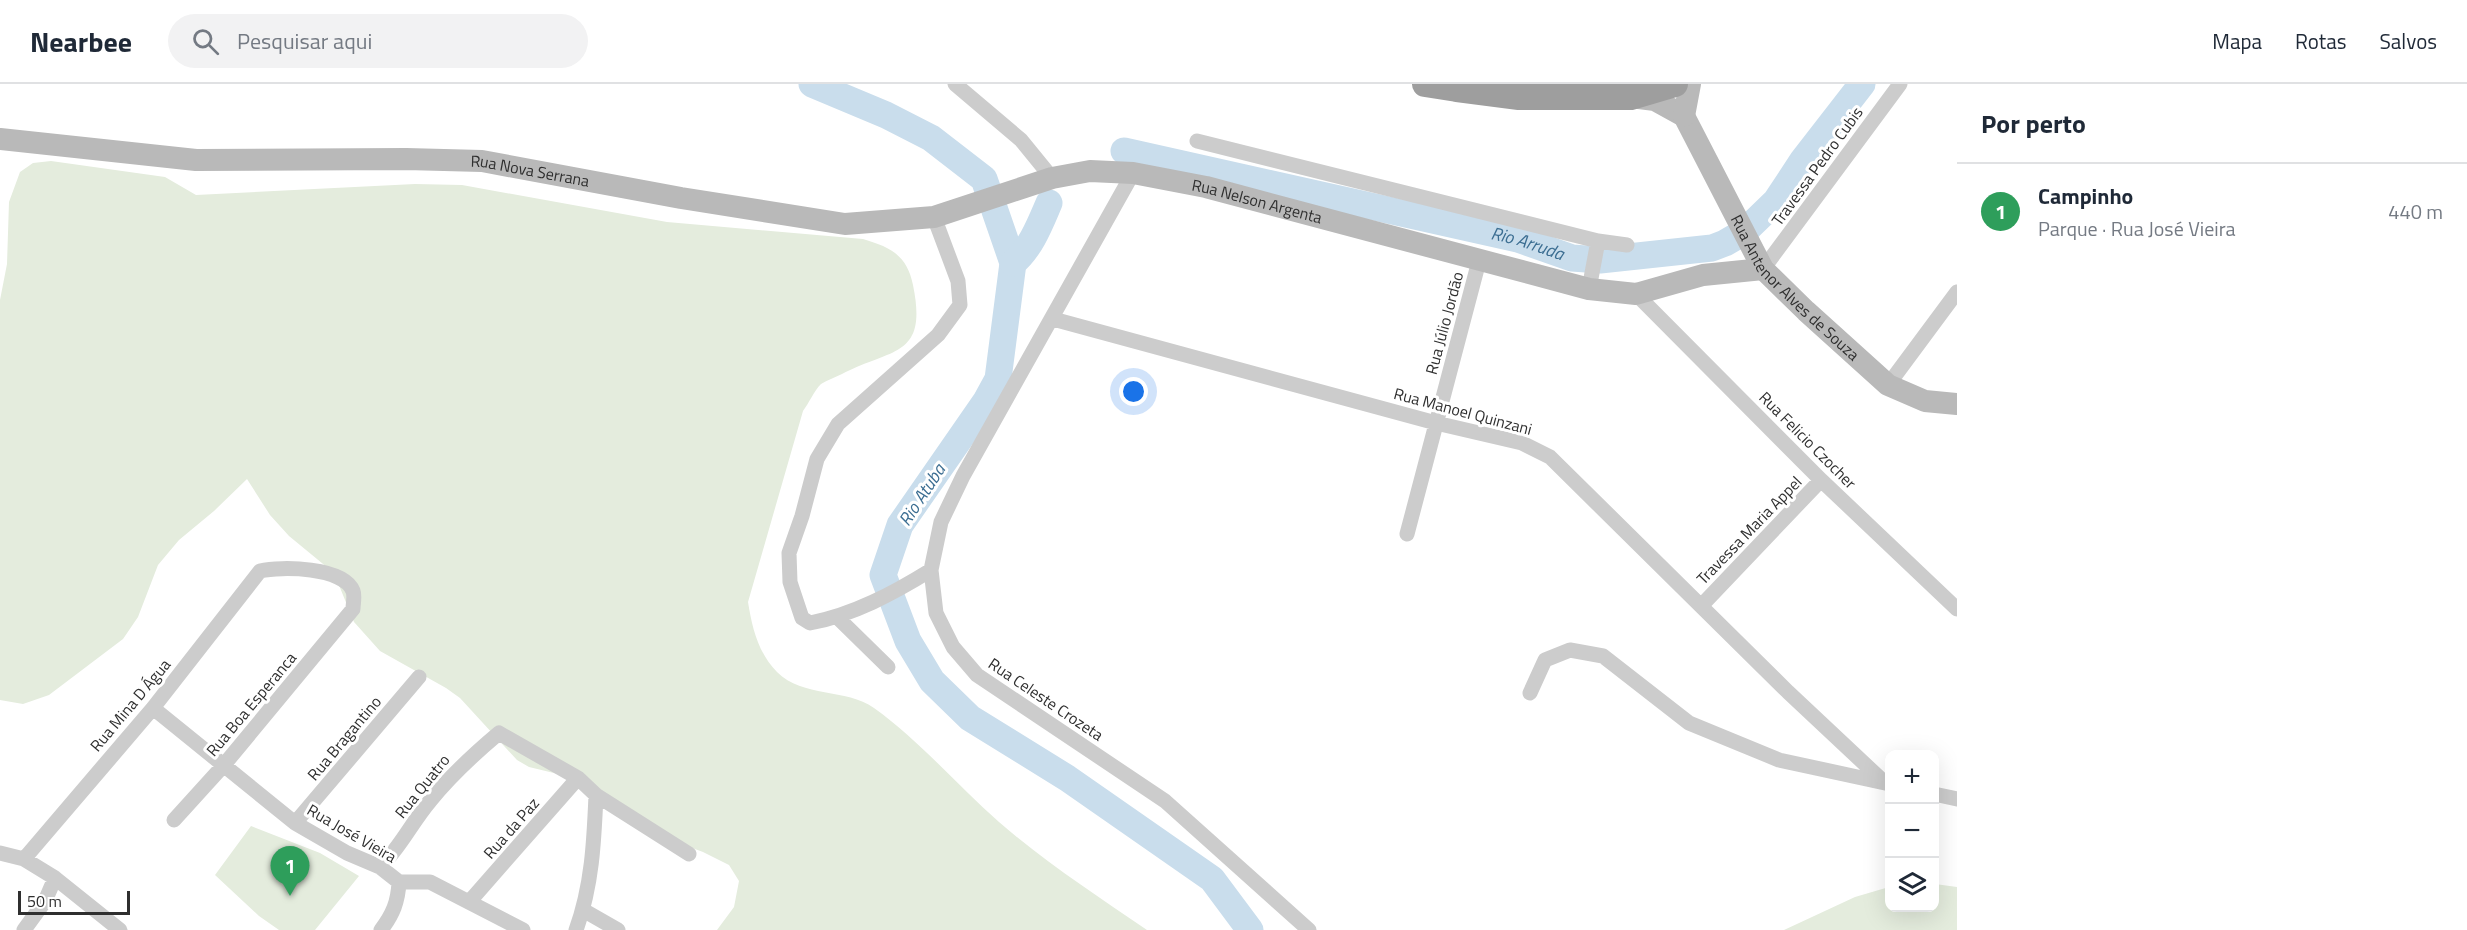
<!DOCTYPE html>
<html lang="pt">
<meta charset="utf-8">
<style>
body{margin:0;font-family:"Titillium Web",sans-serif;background:#f2f2f3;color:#1f2937}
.controls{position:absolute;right:18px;bottom:18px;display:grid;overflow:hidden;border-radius:12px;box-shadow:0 6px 24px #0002}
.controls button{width:54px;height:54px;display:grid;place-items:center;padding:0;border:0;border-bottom:2px solid #e0e1e3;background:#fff;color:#1f2937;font:30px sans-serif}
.scale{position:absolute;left:18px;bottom:15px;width:112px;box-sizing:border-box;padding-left:6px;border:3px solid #2f2f2f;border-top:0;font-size:16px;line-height:21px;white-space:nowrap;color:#2f2f2f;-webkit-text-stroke:4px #fff;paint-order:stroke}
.you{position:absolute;left:1134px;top:308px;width:21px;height:21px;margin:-15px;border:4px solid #fff;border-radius:50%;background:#1a73e8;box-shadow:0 0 0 9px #1a73e833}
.badge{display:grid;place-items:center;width:39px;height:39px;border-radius:50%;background:#e73038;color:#fff;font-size:20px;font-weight:700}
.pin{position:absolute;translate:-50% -50px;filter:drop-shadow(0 2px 3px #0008)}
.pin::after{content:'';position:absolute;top:32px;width:21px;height:18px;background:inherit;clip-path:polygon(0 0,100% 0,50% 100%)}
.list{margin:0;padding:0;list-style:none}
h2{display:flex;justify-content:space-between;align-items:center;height:78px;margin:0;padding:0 24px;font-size:26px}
h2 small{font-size:20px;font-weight:400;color:#747a83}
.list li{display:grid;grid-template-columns:39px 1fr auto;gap:18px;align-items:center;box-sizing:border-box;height:96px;padding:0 24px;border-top:2px solid #e0e1e3}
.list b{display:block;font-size:22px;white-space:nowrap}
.list p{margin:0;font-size:20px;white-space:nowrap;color:#747a83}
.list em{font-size:20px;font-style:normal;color:#747a83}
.icon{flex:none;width:33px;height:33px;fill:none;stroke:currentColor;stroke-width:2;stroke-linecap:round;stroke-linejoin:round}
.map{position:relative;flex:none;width:1957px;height:846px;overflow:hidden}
header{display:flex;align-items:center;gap:36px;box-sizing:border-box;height:84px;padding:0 30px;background:#fff;border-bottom:2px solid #e0e1e3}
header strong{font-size:28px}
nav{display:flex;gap:33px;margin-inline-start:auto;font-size:21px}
.search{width:420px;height:54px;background:#f2f2f3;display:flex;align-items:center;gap:15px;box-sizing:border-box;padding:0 21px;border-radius:33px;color:#747a83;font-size:22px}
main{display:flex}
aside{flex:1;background:#fff}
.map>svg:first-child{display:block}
.green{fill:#e4ecdd}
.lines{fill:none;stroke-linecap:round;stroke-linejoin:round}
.river{stroke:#c9ddec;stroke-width:27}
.minor{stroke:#ccc;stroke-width:15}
.secondary{stroke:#b9b9b9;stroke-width:22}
.trunk{stroke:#9e9e9e;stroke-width:26}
.labels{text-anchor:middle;stroke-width:6;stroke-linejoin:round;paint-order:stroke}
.street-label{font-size:16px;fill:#2f2f2f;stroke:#fff}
.water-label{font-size:18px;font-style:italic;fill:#3c6e92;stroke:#fff}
</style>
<header>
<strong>Nearbee</strong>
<div class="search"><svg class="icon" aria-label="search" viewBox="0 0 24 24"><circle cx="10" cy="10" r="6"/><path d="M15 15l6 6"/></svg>Pesquisar aqui</div>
<nav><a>Mapa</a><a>Rotas</a><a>Salvos</a></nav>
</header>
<main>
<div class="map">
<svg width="1957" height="846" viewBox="0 0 1957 846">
<rect width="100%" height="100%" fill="#fff"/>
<path class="green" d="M51,77L165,93L196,111L415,100L462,101L667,138L863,155C890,163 907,171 913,201C928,274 892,264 842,290C836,293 827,296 821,300C814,307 809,319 803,327L748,518C752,543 758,569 777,588C803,614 846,604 874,624C920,657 957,701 999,738C1045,778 1097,812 1147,846H717L734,823L739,797L729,781L703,768L657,751L558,690L529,683L517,676L460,614L446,604L380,567L354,538L334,489L289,452L270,431L247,395L214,427L179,456L158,481L138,533L123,555L49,611L23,620L0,616V216L7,180L9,118L20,88L33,79Z
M251,742L320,769L359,792L315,846H279L259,832L215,791Z
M1935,800L1957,803V846H1784L1855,813L1889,803L1890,824H1934Z"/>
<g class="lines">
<g class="river">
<path d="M812,0L886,31L931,54L984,95L1013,179L998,295L986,317L900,441L883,491L908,557L932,597L970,634L1067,694L1212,795L1250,846"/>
<path id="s1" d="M1124,67L1518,155L1572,174L1600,176L1712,164L1725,159L1744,148L1776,117L1803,76L1862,0"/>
<path d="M1013,179C1031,164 1040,140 1049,119"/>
</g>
<path class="minor" d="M955,0L1021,56L1052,94
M1197,57L1598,157
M1133,89L963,392L941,438L931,486L936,529L953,563L977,591L1165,717L1309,846
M1763,185L1900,0
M1589,205L1598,157L1627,161
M1636,210L1821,396L1957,525
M1053,235L1436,339L1522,359L1550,373L1788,608L1885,699
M1888,301L1957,208
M1407,450L1479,177
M931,486C894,509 853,531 810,539L802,534L790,498L789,469L802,432L817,375L838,340L938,251L960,221L958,197L934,133
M1702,521L1821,396
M838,534L888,583
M1530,609L1545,576L1570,566L1603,572L1689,639L1779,676L1885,699
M153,624L295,739L347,769L380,783L399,798H430L523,846
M1934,710L1957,715
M295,739L419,593
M0,769L24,775L55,794L120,846
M24,775L153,624L260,487C281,482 344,483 353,507C355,512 353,520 353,525L223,682L174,736
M380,783C400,764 412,738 430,717C451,691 474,670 499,649L578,694L596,711L689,770
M470,817L578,694
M583,826L618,846
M24,846L45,817L55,794
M381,846C393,830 398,818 399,798
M576,846C592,802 594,758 596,711"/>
<g class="secondary">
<path id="s2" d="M1631,13L1655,16L1684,32L1763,185L1806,227L1888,301L1925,317L1957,320"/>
<path d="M1684,32L1690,0"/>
<path id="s3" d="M0,55L196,76L406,75L482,77L681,114L845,140L934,133L1052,94L1090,87L1133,89L1206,103L1589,205L1636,210L1703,191L1763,185"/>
</g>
<path class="trunk" d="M1425,0L1457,5L1473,3
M1457,5L1519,13H1631L1675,0"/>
</g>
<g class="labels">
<g class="street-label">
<text transform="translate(1817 82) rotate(-54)" y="6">Travessa Pedro Cubis</text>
<text dy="6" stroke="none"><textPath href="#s3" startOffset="532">Rua Nova Serrana</textPath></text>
<text dy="6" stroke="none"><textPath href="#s3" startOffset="1274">Rua Nelson Argenta</textPath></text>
<text dy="6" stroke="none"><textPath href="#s2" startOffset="264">Rua Antenor Alves de Souza</textPath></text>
<text transform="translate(1444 239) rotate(-75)" y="6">Rua Júlio Jordão</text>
<text transform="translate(1463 327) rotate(15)" y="6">Rua Manoel Quinzani</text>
<text transform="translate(1808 356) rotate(45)" y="6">Rua Felicio Czocher</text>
<text transform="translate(1749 446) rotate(-46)" y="6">Travessa Maria Appel</text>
<text transform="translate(1046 615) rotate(34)" y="6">Rua Celeste Crozeta</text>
<text transform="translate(251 620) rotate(-50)" y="6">Rua Boa Esperanca</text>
<text transform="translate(130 621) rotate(-50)" y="6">Rua Mina D Água</text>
<text transform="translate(344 654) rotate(-50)" y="6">Rua Bragantino</text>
<text transform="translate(422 702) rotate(-51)" y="6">Rua Quatro</text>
<text transform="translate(511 744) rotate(-49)" y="6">Rua da Paz</text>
<text transform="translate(352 749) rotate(30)" y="6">Rua José Vieira</text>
</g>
<g class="water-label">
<text dy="6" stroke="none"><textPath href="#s1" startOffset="414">Rio Arruda</textPath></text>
<text transform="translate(922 411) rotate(-57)" y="6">Rio Atuba</text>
</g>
</g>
</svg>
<div class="controls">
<button>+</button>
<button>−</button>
<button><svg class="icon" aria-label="layers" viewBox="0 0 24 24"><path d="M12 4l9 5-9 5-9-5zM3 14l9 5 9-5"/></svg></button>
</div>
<div class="scale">50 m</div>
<div class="you"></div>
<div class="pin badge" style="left:290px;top:812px;background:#2e9e5b">1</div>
</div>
<aside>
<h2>Por perto<small></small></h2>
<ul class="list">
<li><span class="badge" style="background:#2e9e5b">1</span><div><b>Campinho</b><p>Parque · Rua José Vieira</p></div><em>440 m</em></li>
</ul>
</aside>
</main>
